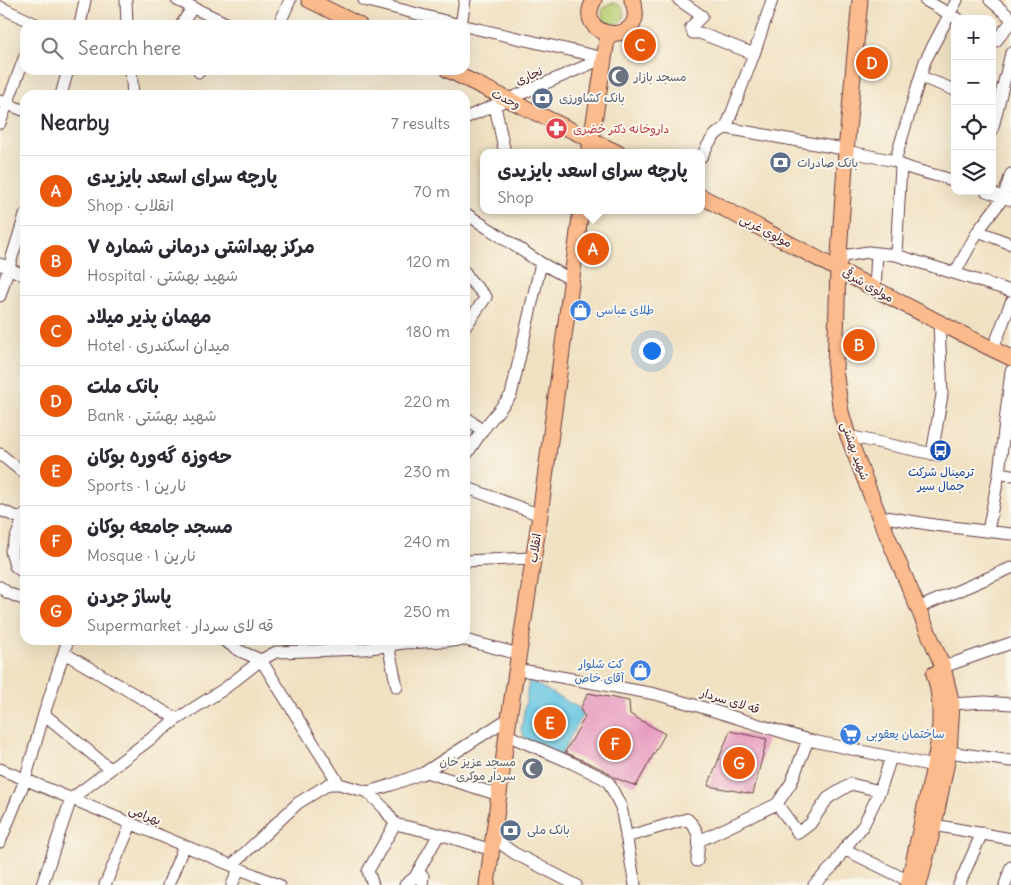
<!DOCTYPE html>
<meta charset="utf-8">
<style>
body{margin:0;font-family:Delius,"Playpen Sans Arabic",sans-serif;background:#f7f7f7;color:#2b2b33}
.controls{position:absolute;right:15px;top:15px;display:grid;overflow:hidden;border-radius:10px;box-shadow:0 5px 20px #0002}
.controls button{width:45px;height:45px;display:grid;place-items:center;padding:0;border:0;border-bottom:1px solid #e1e1e2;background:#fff;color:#2b2b33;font:25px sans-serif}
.you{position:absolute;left:651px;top:350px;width:18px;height:18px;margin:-12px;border:4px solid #fff;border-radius:50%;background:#1a73e8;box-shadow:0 0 0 8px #1a73e833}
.badge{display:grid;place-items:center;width:32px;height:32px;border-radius:50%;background:#ea580c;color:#fff;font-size:16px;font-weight:700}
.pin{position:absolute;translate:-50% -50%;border:2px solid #fff;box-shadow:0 1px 5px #0006}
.popup{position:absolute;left:480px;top:149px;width:225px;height:65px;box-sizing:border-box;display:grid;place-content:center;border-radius:10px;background:#fff;filter:drop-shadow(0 1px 4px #0005);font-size:16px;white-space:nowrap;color:#7c7c81}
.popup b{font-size:19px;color:#2b2b33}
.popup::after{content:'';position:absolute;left:50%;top:100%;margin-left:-10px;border:10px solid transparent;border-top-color:#fff}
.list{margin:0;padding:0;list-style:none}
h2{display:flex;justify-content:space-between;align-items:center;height:65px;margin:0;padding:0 20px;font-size:21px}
h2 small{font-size:16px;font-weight:400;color:#7c7c81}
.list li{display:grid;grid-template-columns:32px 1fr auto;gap:15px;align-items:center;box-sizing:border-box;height:70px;padding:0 20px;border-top:1px solid #e1e1e2}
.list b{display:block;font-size:19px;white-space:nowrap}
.list p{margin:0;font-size:16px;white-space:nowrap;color:#7c7c81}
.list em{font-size:16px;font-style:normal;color:#7c7c81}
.icon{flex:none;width:28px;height:28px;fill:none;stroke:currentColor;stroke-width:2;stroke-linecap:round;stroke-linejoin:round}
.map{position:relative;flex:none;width:1011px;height:885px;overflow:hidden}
.search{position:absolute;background:#fff;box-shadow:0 5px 20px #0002;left:20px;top:20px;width:450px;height:55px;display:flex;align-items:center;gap:12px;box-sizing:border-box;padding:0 18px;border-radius:15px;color:#7c7c81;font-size:19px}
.panel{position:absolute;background:#fff;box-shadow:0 5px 20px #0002;left:20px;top:90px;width:450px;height:555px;border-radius:15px}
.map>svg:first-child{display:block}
.green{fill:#b6cc70;stroke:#80764e}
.water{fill:#63c5e1;stroke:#567286}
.building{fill:#e698be}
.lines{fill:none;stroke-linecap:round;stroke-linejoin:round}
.minor-casing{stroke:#633c42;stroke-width:13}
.major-casing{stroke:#633c42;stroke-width:17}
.minor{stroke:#fff;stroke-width:11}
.major{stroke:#fbbb8c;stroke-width:15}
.labels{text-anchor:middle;stroke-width:4;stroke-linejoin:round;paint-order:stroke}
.street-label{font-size:12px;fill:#4a1f2b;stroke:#fbf7ec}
.worship-label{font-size:12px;fill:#5b616d;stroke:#fbf7ec;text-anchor:start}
.service-label{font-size:12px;fill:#4e5e75;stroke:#fbf7ec;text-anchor:start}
.health-label{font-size:12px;fill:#be3a42;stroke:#fbf7ec;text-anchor:start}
.shop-label{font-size:12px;fill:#366cbe;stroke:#fbf7ec;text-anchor:start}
.transit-label{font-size:12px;fill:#164399;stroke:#fbf7ec}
</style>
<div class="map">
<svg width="1011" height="885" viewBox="0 0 1011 885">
<rect width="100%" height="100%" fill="#fbf7ec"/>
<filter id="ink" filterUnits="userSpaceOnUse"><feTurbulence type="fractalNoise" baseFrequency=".02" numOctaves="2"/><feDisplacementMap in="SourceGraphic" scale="10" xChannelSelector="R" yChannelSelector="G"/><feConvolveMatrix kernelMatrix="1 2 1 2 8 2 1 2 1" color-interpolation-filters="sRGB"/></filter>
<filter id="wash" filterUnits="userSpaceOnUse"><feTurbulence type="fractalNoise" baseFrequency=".0096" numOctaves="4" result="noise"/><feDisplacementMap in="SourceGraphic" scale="20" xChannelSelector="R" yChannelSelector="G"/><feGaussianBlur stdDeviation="1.12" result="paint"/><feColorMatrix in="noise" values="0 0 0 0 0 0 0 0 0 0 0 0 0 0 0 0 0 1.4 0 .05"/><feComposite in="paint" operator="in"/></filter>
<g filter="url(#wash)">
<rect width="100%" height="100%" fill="#f0e1c2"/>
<path class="green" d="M602 14a11 11 0 1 1 22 0a11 11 0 1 1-22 0Z"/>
<path class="water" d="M529,680L579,708L582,716L560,756L525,738L521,730Z"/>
<g id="blocks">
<path class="building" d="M588,693L629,701L630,714L665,734L636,786L615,778L606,771L565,752L585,717L580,709Z
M730,731L767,739L753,794L708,786Z"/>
</g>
</g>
<g filter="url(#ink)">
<use href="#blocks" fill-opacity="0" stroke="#633c42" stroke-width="1"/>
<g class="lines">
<defs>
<path id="minor" d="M126,0L127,25
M177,0L230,25
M364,0L460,25
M679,0L702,16L691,27L693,33H700L754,54
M925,0L958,19
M990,0L1011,18
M0,7L38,25
M80,25L85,0
M181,25L193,7
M279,25L290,0
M461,25L465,0
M465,26L604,58
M996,41L1011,22
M131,70L133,95
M199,72L200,70
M921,77L955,90
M61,95L68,70
M0,101L25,111
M495,106L505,153
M465,118L604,58
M0,123L25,56
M726,128L838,148
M992,131L1011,53
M846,151L895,161C906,170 939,175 955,181
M702,156C707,146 714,132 726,128L754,54L772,0
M895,161L925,61L957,0
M986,191L1011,200
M465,213L541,263L572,280
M978,231L1011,244
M896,255L901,166
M0,264L25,276
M839,267L843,256L868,252L896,255L1011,291
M465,272L470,280L486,297L465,327
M955,273L978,231L1003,198L1011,174
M875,290L877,253
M0,296L25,215
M993,349L1011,302
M465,416L482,431
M848,436L938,455
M0,454L25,474
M932,454L942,395L939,323
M465,457L482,431L511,395L541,263
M999,473L1011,475
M465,487L540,515
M0,510L22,519
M25,514L11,551L15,566L25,574
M879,516L934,525L1011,534
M988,531L999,473L1011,371
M465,561L533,558
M0,587L8,593L25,600
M918,608L1011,568
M223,640L240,651L261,660L339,784
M388,645L397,687
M64,653L177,719
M943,667L1011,643
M516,669L655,694L698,706L808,740L934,766
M952,704L985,702L1011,704
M44,714L110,769
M507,735L572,763L603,778L609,783L621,807L635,885
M808,740L791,783L777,804L798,833L810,824L828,798L851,784L880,791
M949,752L1011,761
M0,769L279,885
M422,774L509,718
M368,792L391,785L426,772L499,795
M934,825L1011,839
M626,837L687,819C702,832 699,843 697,861
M493,838L514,853L576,885
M699,841L777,804
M0,842L25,780L44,714L68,640
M844,849L909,881
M232,865L298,803L329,784H339L368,792L384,808L395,824L439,834L492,850
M42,885L71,799L177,719L224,689L261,660L276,652L364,649L403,643L465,640L519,654
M105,885L131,824
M168,885L184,846
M232,885L239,869
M373,885L368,871L395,824
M405,885L415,877L439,834
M422,885L423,876
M814,885L834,865L844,849L863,826L880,791L891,757
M959,885L982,833
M1005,885L1011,867"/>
<path id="major" d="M309,0L359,25
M594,0C571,41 652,48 632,0
M860,0L846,151L838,269L835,370L841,412L848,436L879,516L943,667L952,704L949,752L934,825L919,885
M448,70L618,153
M589,153L608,34
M702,197C805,251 906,308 1011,358
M487,885L509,718L540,515L581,210
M908,885C914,859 920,832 925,806C935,764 948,716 934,674"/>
</defs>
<use href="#minor" class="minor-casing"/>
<use href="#major" class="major-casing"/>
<use href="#minor" class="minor"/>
<use href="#major" class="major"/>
</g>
</g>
<defs>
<symbol id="mosque-disc" viewBox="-11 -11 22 22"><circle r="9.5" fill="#6b7280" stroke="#fbf7ec"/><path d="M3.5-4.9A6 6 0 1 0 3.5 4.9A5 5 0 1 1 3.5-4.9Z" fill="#fff"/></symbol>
<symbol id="bank-disc" viewBox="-11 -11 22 22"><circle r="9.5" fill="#5c6f8a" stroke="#fbf7ec"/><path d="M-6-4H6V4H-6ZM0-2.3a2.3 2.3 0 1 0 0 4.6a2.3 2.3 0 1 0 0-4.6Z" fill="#fff"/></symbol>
<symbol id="pharmacy-disc" viewBox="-11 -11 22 22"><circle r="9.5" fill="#e0444e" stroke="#fbf7ec"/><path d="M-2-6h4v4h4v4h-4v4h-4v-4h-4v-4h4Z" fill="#fff"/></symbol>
<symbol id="shop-disc" viewBox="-11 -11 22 22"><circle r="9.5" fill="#3f7fe0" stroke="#fbf7ec"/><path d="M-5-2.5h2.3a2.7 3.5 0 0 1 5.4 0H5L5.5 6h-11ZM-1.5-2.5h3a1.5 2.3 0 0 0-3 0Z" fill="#fff"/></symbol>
<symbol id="bus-disc" viewBox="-11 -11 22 22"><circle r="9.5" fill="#1a4fb4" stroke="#fbf7ec"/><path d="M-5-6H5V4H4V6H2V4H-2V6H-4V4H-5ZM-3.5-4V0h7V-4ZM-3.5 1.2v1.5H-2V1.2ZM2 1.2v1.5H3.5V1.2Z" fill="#fff"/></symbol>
<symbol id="supermarket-disc" viewBox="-11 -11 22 22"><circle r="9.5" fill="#3f7fe0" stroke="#fbf7ec"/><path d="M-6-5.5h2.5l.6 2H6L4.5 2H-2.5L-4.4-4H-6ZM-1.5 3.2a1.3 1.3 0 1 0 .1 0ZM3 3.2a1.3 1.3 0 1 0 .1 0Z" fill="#fff"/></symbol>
</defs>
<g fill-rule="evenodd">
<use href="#mosque-disc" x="606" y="64" width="25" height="25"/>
<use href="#bank-disc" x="530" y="86" width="25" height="25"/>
<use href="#pharmacy-disc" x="544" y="116" width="25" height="25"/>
<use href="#bank-disc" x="768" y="150" width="25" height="25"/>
<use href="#shop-disc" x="568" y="298" width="25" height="25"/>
<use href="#bus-disc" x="928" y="438" width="25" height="25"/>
<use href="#shop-disc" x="628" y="658" width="25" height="25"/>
<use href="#supermarket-disc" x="838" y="722" width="25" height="25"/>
<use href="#mosque-disc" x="520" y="756" width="25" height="25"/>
<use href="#bank-disc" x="498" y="818" width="25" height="25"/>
</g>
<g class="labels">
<g class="street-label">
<text transform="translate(529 76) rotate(-24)" y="4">نجاری</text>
<text transform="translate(506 99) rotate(26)" y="4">وحدت</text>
<text transform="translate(766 231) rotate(28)" y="4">مولوی غربی</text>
<text transform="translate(868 285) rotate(30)" y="4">مولوی شرقی</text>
<text transform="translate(855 451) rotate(70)" y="4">شهید بهشتی</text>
<text transform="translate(535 548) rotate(-81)" y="4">انقلاب</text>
<text transform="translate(730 701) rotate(17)" y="4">قه لای سردار</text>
<text transform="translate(145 815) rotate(22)" y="4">بهرامی</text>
</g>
<g class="worship-label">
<text x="634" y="81">مسجد بازار</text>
<text x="516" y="766" text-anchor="end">مسجد عزیز خان<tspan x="516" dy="14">سردار موکری</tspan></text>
</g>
<g class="service-label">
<text x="559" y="102">بانک کشاورزی</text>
<text x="797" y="167">بانک صادرات</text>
<text x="527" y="834">بانک ملی</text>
</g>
<g class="health-label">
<text x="573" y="133">داروخانه دکتر خضری</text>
</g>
<g class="shop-label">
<text x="596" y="314">طلای عباسی</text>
<text x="624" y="668" text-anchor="end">کت شلوار<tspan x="624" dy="14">آقای خاص</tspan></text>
<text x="866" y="738">ساختمان یعقوبی</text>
</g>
<g class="transit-label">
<text x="941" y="476">ترمینال شرکت<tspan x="941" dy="14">جمال سیر</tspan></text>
</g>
</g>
</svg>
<div class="controls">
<button>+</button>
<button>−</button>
<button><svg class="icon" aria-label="locate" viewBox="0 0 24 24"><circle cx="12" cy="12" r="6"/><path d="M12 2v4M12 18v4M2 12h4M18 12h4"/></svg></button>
<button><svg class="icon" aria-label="layers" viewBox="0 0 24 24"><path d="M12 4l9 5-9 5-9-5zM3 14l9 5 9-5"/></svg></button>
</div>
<div class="you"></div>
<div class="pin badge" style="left:593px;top:249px">A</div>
<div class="popup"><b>پارچه سرای اسعد بایزیدی</b>Shop</div>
<div class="pin badge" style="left:859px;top:345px">B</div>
<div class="pin badge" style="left:640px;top:45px">C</div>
<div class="pin badge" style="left:872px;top:63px">D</div>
<div class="pin badge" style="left:550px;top:723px">E</div>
<div class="pin badge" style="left:615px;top:744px">F</div>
<div class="pin badge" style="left:739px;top:763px">G</div>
<div class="search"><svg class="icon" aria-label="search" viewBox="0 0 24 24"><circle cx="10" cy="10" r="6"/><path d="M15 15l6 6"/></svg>Search here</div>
<section class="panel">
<h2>Nearby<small>7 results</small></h2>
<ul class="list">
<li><span class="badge">A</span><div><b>پارچه سرای اسعد بایزیدی</b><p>Shop · انقلاب</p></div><em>70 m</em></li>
<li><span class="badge">B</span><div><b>مرکز بهداشتی درمانی شماره ۷</b><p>Hospital · شهید بهشتی</p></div><em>120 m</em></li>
<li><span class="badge">C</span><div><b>مهمان پذیر میلاد</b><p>Hotel · میدان اسکندری</p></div><em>180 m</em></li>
<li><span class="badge">D</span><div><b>بانک ملت</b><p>Bank · شهید بهشتی</p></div><em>220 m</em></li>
<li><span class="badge">E</span><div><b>حه‌وزه گه‌وره بوکان</b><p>Sports · نارین ۱</p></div><em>230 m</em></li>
<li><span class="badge">F</span><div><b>مسجد جامعه بوکان</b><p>Mosque · نارین ۱</p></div><em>240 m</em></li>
<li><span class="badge">G</span><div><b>پاساژ جردن</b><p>Supermarket · قه لای سردار</p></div><em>250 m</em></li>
</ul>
</section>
</div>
